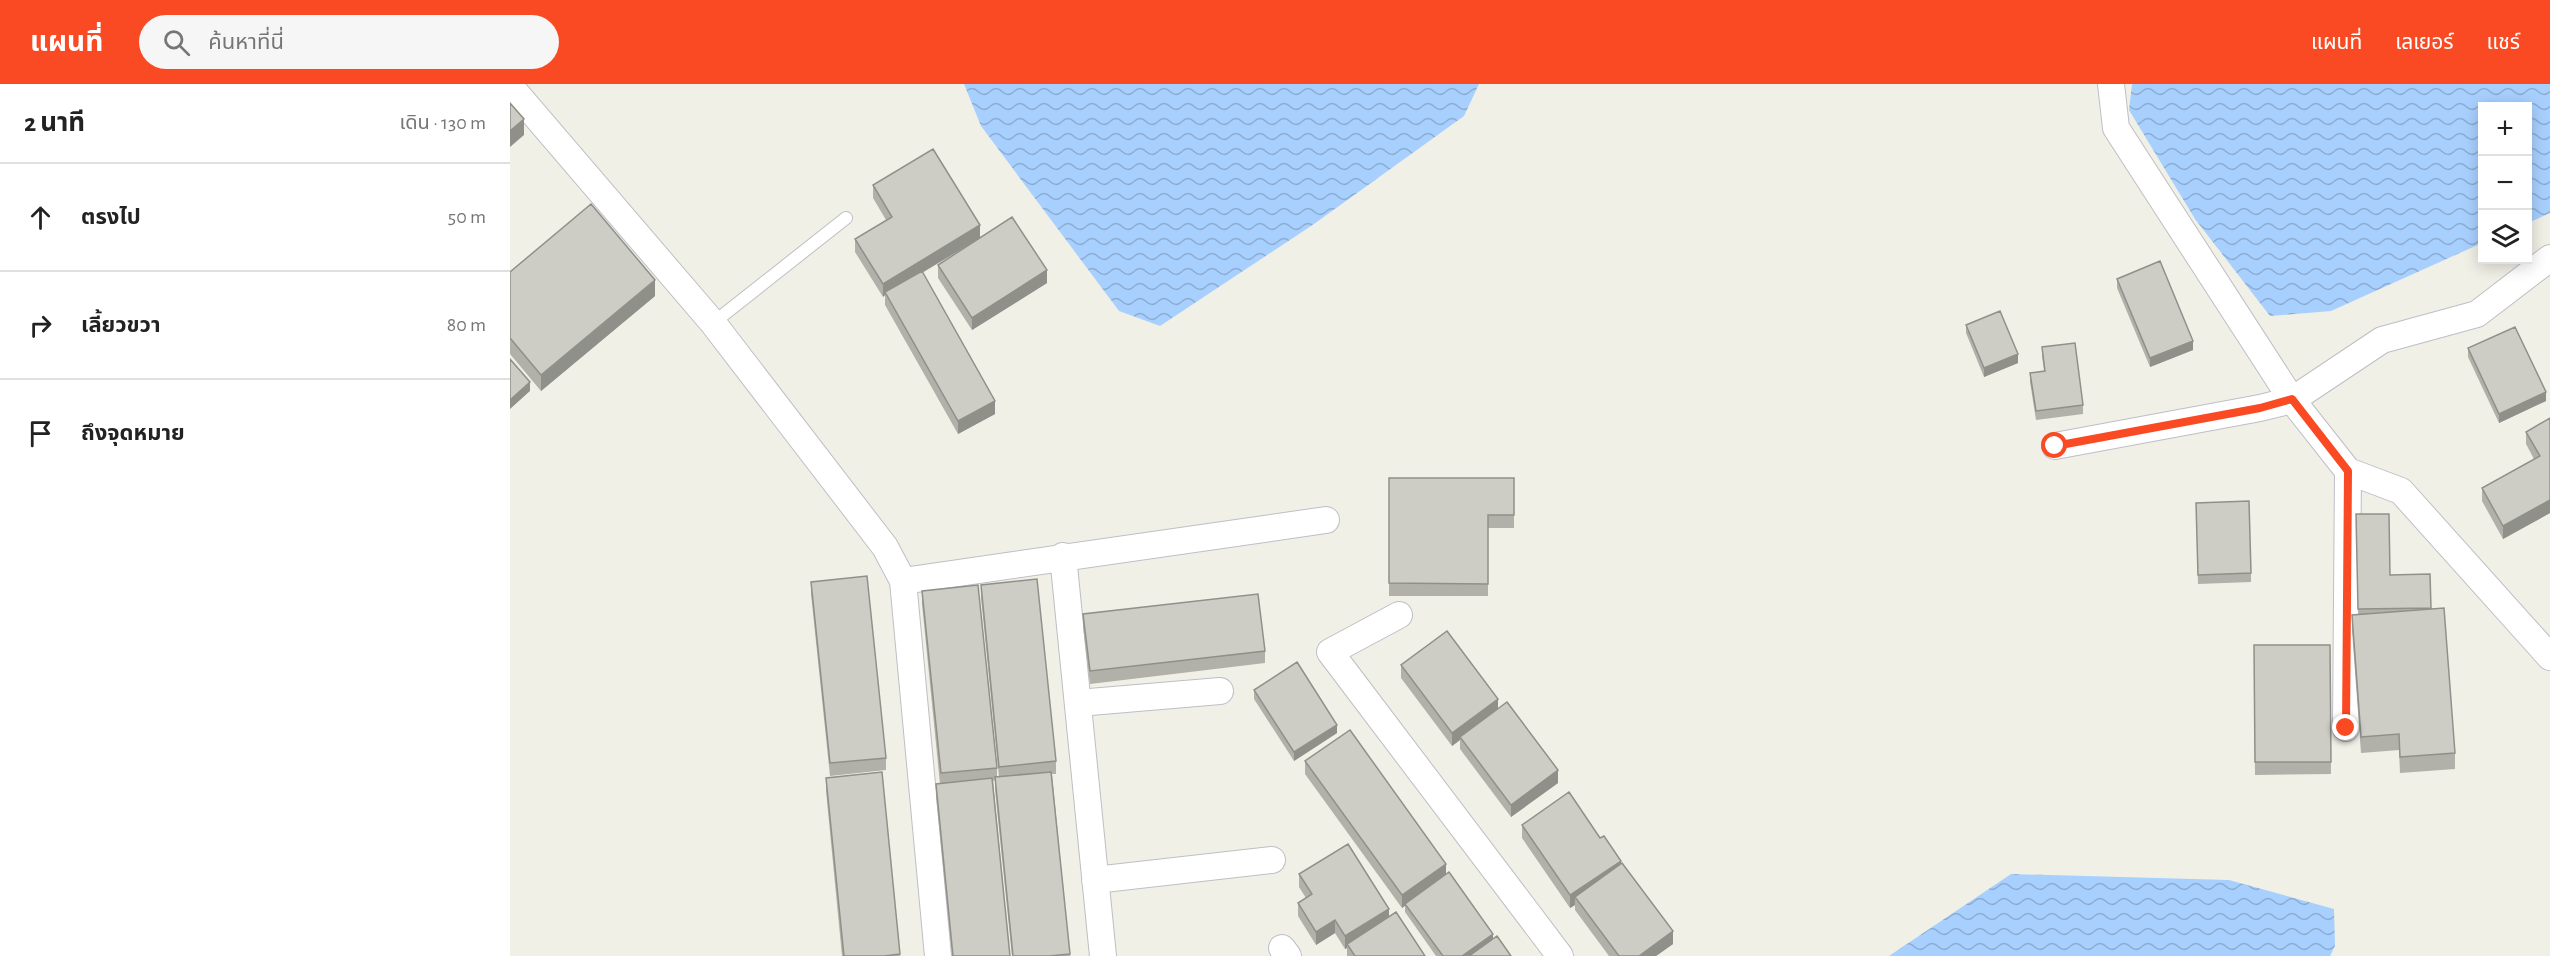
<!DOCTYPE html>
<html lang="th">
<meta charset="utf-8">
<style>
body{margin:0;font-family:"Alegreya Sans","Noto Sans Thai",sans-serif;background:#f6f6f6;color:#222}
.controls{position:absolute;right:18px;top:18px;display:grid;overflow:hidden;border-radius:0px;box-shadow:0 3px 15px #0003}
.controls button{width:54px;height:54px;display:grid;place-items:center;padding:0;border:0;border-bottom:2px solid #e0e0e0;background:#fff;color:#222;font:30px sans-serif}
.stop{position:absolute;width:18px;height:18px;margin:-14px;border:4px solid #fa4a23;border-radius:50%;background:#fff}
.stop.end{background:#fa4a23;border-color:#fff;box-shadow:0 2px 6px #0008}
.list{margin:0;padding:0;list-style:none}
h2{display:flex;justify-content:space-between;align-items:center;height:78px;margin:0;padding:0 24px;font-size:26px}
h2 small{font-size:20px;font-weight:400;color:#767676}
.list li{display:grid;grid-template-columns:39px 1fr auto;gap:18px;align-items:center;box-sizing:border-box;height:108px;padding:0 24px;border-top:2px solid #e0e0e0}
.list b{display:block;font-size:22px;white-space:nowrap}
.list em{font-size:20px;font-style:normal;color:#767676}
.icon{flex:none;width:33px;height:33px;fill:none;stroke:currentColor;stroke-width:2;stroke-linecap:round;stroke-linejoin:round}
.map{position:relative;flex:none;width:2040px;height:872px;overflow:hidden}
header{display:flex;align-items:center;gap:36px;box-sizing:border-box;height:84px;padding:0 30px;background:#fa4a23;color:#fff}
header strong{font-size:28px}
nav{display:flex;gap:33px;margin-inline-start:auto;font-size:21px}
.search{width:420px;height:54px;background:#f6f6f6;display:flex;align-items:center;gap:15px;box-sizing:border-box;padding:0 21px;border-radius:33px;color:#767676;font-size:22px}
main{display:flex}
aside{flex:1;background:#fff}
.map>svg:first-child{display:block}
.water{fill:url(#water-waves)}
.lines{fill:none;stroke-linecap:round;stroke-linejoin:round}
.service-casing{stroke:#bdbfc6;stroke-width:14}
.minor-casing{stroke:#bdbfc6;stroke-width:28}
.service{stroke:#fff;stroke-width:12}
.minor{stroke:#fff;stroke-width:26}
.wall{fill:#b1b0a9}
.shaded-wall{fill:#90908a}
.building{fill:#cecdc5;stroke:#90908a;stroke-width:1.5}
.route{stroke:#fa4a23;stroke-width:8}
</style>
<header>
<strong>แผนที่</strong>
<div class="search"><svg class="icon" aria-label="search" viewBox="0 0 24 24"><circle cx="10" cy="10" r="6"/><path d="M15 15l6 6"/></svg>ค้นหาที่นี่</div>
<nav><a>แผนที่</a><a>เลเยอร์</a><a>แชร์</a></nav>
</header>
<main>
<aside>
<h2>2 นาที<small>เดิน · 130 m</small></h2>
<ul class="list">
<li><svg class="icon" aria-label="ahead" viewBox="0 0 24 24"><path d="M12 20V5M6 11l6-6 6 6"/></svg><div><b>ตรงไป</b></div><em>50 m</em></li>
<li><svg class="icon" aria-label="right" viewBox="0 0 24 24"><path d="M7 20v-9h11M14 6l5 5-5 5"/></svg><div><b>เลี้ยวขวา</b></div><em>80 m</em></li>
<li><svg class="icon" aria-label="arrive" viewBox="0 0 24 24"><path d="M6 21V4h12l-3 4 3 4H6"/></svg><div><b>ถึงจุดหมาย</b></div></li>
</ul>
</aside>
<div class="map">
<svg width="2040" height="872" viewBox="0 0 2040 872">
<defs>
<pattern id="water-waves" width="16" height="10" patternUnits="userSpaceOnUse" patternTransform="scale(1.5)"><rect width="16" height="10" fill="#a8d0ff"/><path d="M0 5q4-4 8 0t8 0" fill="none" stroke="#8cacd2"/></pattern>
</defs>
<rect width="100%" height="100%" fill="#f1f0e6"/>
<path class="water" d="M454,0H969L954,32L804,140L650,242L609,227L471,42Z
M1622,0H2040V129L2018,139V22H1972V159L1821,227L1760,232L1685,135L1619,26Z
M1501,790L1719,796L1824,825L1825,862L1820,872H1379Z"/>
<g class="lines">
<defs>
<path id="service" d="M203,239L336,134"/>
<path id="minor" d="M1601,0L1606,44L1782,316L1838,387L1891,407L2040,573
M0,2L203,239L375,463L393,497L816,436
M1545,362L1750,324L1782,316L1872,256L1967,230L2040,174
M553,472L593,872
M393,497L428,872
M889,531L820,568L1050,872
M568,619L710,607
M1836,644L1838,387
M585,796L762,776
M772,864L778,872"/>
</defs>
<use href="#service" class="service-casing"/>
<use href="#minor" class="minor-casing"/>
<use href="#service" class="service"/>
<use href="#minor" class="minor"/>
</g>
<path class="wall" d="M363,101L470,154L537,199L462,246L428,194V181L470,154L412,189L485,330L448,350L375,221V211L373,213L345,168V155L376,136L363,114Z
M0,188L145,212L31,307L0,270Z
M1607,195L1683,266L1640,283L1607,204Z
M1456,241L1508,279L1474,293L1456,249Z
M1532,263L1573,321V330L1526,336L1520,298V289L1534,287L1532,272Z
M1958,264L2036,317L1989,339L1958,273Z
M2040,334V429L1993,455L1972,417V404L2024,375L2016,360V348Z
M879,394H1004V444H978V512H879Z
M1686,419L1741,489V498L1688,500Z
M1846,430L1880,491L1920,490L1921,525L1945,669V685L1890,689L1889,666L1851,669L1842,547V531L1848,530Z
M301,498L376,674V686L320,692L301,510Z
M471,501L546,677V690H542L560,872H502L485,706V696L483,697L500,872H442L426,713V700H430L412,520V507L487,684V693H489L471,514Z
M573,530L755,567V579L580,600L573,543Z
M1744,561H1820L1821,690L1745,691Z
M891,581L988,625L1048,699L1001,733L950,665V656L942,662L891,594Z
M744,606L827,649L784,677L744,615Z
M795,677L936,791L983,855L1001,872H926L895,828V821L892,824L795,690Z
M372,688L390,872H332L316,707V694Z
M1012,741L1090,754L1111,780L1163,860L1146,872H1099L1065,826V821L1060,824L1012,754Z
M789,790L879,832L915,872H837V864L835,865L825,849L806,861L788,832V819L796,814L789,803Z"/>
<path class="shaded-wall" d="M14,35V51L0,63V47Z
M470,141V154L376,210L375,208V211L373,213V200Z
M537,186V199L462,246V234Z
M145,196V212L31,307V291Z
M1683,257V266L1640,283V274Z
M1508,270V279L1474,293V284Z
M20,298V307L0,325V316Z
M2036,308V317L1989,339V330Z
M485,317V330L448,350V337Z
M2040,416V429L1993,455V442Z
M988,615V627L950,653V656L942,662V649Z
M827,641V649L784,677V668Z
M1048,686V699L1001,733V721Z
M1111,777V789L1065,813V821L1060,824V811Z
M936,780V793L892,824V811Z
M879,825V838L837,860V864L835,865V852Z
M825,836V849L806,861V848Z
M1163,847V860L1146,872H1129Z
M983,850V859L964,872H952Z"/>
<path class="building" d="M0,19L14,35L0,47Z
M423,65L470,141L373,200L345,155L382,133L363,101Z
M81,120L145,196L31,291L0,254V188Z
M502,133L537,186L462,234L428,181Z
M1650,177L1683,257L1640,274L1607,195Z
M412,187L485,317L448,337L375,208Z
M1490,227L1508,270L1474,284L1456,241Z
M2005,243L2036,308L1989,330L1958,264Z
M1565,259L1573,321L1526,327L1520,289L1535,287L1532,263Z
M0,275L20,298L0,316Z
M2040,334V416L1993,442L1972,404L2030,372L2016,348Z
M879,394H1004V431H978V500L879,499Z
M1739,417L1741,489L1688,491L1686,419Z
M1846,430H1879L1880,491L1920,490L1921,524L1848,525Z
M357,492L376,674L320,679L301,498Z
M527,495L546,677L489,683L471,501Z
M468,501L487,684L431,689L412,507Z
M748,510L755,567L580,587L573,530Z
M1934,524L1945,669L1890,673L1889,650L1851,653L1842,531Z
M937,547L988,615L942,649L891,581Z
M1744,561H1820L1821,678H1745Z
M787,578L827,641L784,668L744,606Z
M997,618L1048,686L1001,721L950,653Z
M840,646L936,780L892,811L795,677Z
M372,688L390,870L374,872H334L316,694Z
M541,688L560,870L539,872H503L485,693Z
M482,694L500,872H443L426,700Z
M1059,708L1090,754L1094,752L1111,777L1060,811L1012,741Z
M838,760L879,825L835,852L825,836L806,848L788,819L802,810L789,790Z
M1112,779L1163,847L1129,872H1109L1065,813Z
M939,788L983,850L952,872H933L895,820Z
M886,828L915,872H845L837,860Z
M987,852L1001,872H959Z"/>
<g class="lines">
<path class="route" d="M1545,362L1750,324L1782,315L1838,387L1836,644"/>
</g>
</svg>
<div class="controls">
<button>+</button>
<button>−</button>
<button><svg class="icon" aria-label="layers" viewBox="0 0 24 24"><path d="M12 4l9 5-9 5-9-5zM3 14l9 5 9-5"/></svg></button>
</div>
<div class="stop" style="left:1545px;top:362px"></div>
<div class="stop end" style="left:1836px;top:644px"></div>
</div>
</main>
